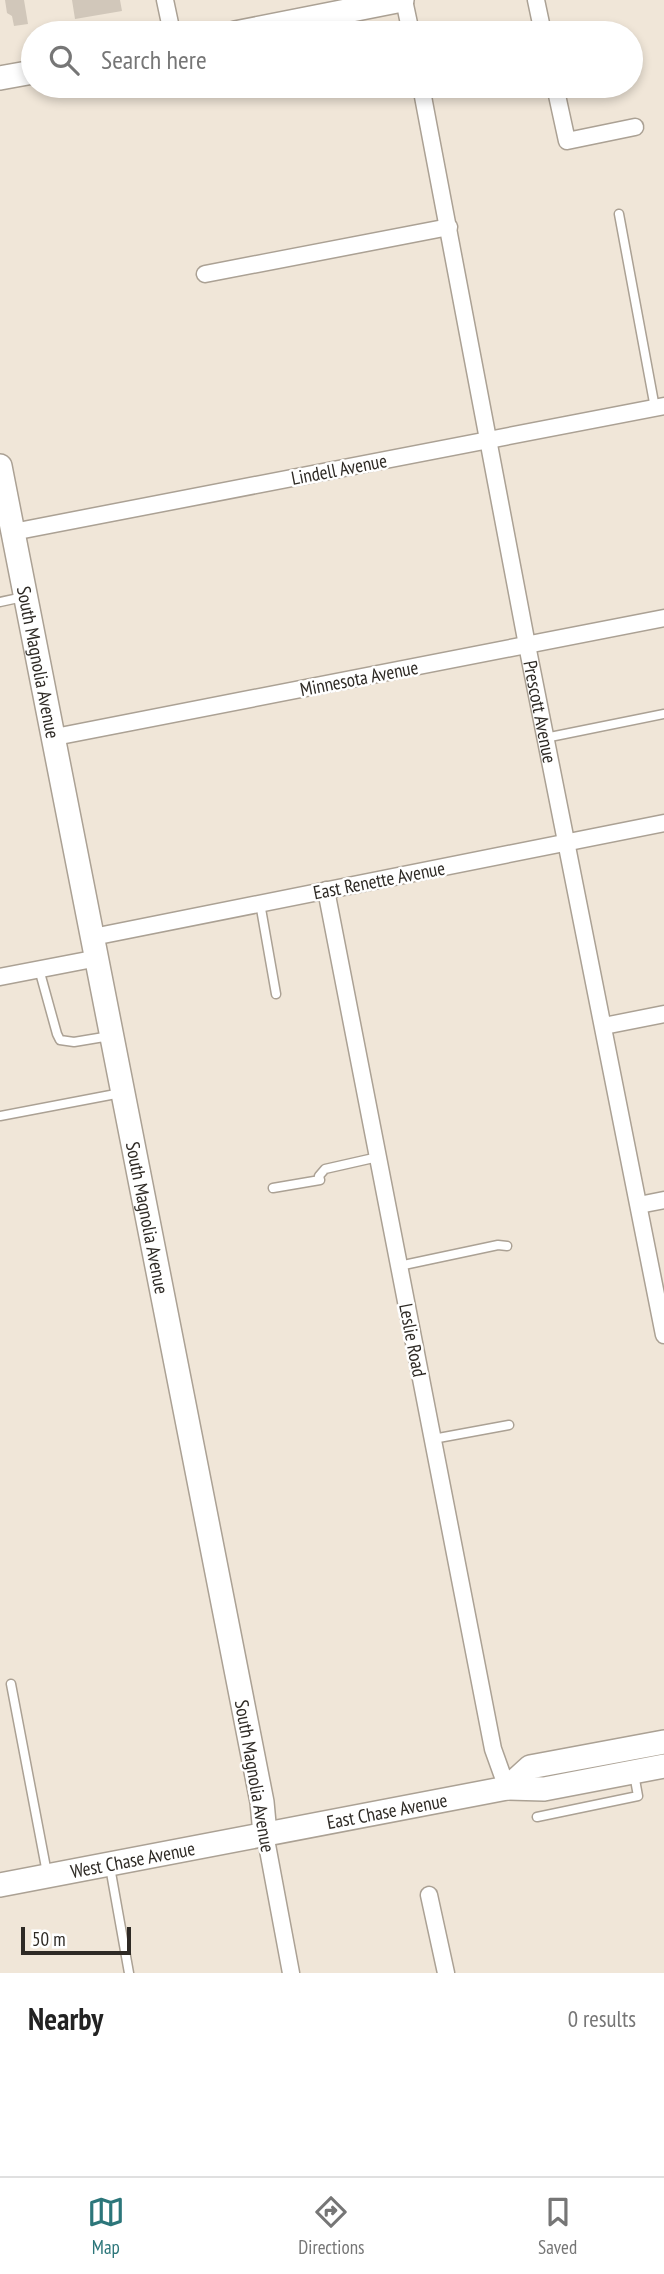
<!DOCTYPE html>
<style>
body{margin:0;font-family:"PT Sans Narrow",sans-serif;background:#f6f6f6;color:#222}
.scale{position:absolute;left:21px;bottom:18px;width:110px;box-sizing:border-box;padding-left:7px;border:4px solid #2e2a25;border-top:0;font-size:19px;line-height:24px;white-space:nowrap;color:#2e2a25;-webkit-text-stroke:5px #fff;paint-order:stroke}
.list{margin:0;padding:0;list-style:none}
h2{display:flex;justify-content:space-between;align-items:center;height:91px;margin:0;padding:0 28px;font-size:30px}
h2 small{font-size:23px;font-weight:400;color:#767676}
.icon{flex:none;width:38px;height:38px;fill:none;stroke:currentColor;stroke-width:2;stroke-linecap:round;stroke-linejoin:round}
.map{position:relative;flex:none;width:664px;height:1973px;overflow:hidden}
.search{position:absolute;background:#fff;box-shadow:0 4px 10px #0003;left:21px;right:21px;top:21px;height:77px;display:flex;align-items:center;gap:18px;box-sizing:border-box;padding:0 24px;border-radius:38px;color:#767676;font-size:26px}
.sheet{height:203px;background:#fff}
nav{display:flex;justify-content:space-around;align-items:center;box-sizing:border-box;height:98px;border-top:2px solid #e0e0e0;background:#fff;font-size:19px;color:#767676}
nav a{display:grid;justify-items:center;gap:4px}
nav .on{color:#2c767a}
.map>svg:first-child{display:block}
.building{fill:#d1c7ba}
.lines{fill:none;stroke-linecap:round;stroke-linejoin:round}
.lane-casing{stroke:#aba194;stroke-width:11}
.street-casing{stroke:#aba194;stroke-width:19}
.secondary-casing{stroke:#aba194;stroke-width:26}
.lane{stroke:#fff;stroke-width:8}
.street{stroke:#fff;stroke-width:16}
.secondary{stroke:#fff;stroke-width:23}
.labels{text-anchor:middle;stroke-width:5;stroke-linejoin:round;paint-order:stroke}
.street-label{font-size:19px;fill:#2e2a25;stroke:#fff}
</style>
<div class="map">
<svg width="664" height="1973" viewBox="0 0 664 1973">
<rect width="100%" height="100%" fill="#f0e6d8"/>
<path class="building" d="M5,0H24L28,24L14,26L12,16L7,13Z
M72,0H120L122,11L75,19Z"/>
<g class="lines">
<defs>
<path id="lane" d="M619,214L655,408
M0,602L23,597
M545,738L664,714
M260,903L276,994
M39,969L57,1034L60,1040L74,1042L110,1036
M0,1116L121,1093
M273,1188L320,1180L319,1176L325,1169L378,1157
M399,1266L498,1245L507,1246
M433,1439L509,1425
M11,1684L47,1873
M537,1817L638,1796L634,1774
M110,1867L129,1973"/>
<g id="street">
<path d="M165,0L172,33"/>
<path d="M404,0L411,33"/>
<path d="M536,0L543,33"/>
<path id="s1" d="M421,86L527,645L664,1335"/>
<path d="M555,86L567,141L635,127"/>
<path d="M205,274L449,227"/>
<path d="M13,532L664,406"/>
<path d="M55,737L664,618"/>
<path d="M326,890L493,1749L507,1788"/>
<path d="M93,937L664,823"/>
<path d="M0,977L98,958"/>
<path d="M604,1026L664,1014"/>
<path d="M639,1205L664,1200"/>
<path d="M265,1834L291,1973"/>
<path d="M429,1895L446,1973"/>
</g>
<g id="secondary">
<path d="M235,33L402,0"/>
<path d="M0,78L33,72"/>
<path id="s2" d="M0,466L262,1802L265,1834"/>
<path d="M507,1788L530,1767L664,1742"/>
<path id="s3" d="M0,1885L507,1788L544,1789L664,1766"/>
</g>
</defs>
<use href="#lane" class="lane-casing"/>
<use href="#street" class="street-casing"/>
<use href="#secondary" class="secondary-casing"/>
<use href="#lane" class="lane"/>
<use href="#street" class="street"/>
<use href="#secondary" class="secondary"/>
</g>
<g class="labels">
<g class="street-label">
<text transform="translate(339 469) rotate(-11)" y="7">Lindell Avenue</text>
<text dy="7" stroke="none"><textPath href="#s2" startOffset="200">South Magnolia Avenue</textPath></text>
<text transform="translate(359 678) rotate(-11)" y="7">Minnesota Avenue</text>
<text dy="7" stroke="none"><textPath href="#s1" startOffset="637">Prescott Avenue</textPath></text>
<text transform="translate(379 880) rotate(-11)" y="7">East Renette Avenue</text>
<text dy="7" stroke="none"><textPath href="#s2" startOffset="766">South Magnolia Avenue</textPath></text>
<text transform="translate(413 1340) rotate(79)" y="7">Leslie Road</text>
<text transform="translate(255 1776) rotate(80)" y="7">South Magnolia Avenue</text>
<text dy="7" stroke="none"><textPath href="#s3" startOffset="394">East Chase Avenue</textPath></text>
<text dy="7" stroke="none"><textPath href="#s3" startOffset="135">West Chase Avenue</textPath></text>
</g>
</g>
</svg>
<div class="scale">50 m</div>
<div class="search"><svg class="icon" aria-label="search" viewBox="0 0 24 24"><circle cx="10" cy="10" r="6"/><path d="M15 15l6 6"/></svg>Search here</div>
</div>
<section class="sheet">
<h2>Nearby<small>0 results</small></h2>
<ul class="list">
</ul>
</section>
<nav>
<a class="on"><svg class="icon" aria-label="map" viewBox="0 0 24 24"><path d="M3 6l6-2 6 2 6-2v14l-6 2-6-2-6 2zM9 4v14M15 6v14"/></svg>Map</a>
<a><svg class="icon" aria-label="directions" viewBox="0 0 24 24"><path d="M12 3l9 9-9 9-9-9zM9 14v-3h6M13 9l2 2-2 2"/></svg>Directions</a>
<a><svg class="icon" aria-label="saved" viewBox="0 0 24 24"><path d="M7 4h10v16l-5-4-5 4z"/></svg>Saved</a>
</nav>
